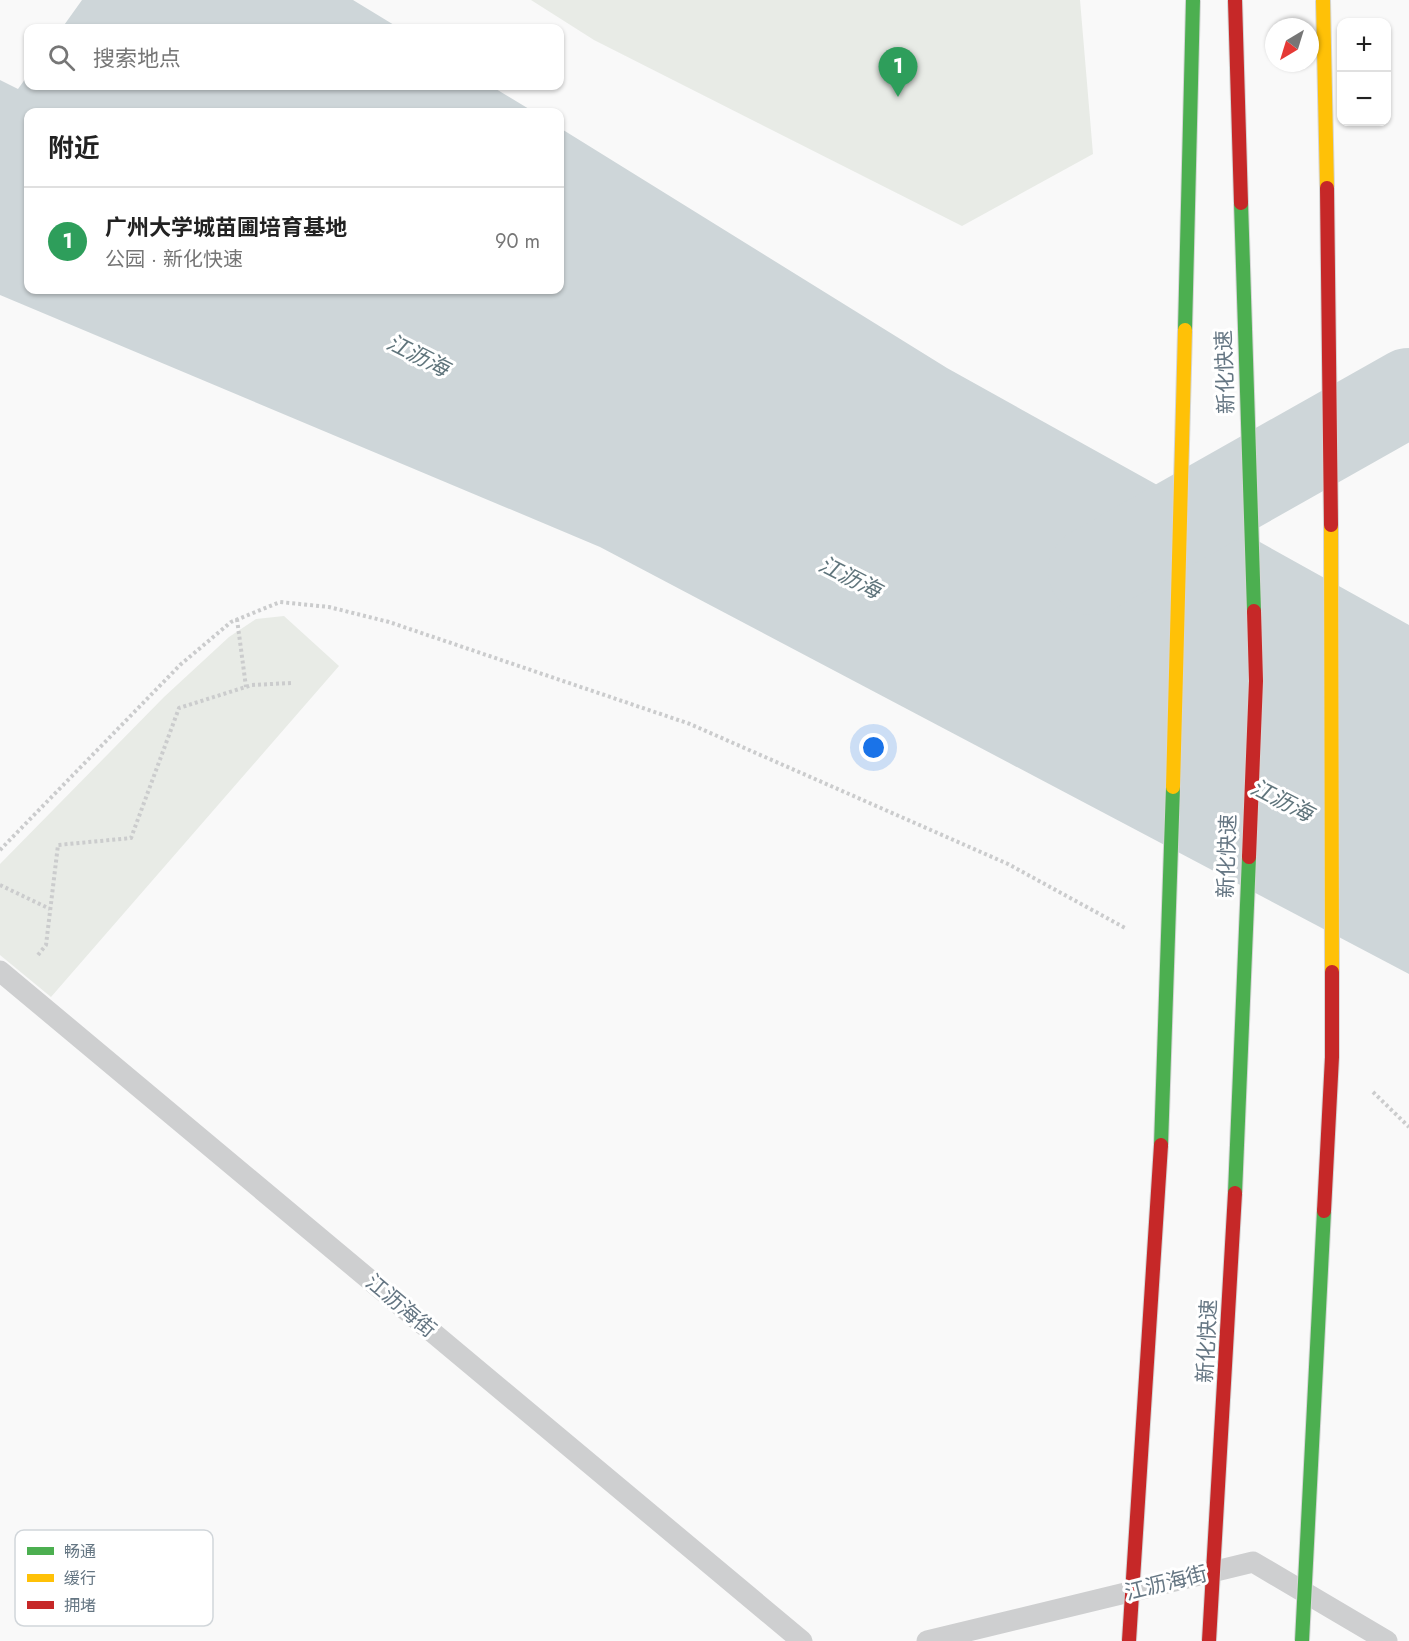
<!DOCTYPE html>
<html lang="zh">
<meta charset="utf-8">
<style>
body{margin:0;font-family:Jost,"Noto Sans SC",sans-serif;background:#f6f6f6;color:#222}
.controls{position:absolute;right:18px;top:18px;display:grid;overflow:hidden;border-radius:12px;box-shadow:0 2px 4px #0004}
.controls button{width:54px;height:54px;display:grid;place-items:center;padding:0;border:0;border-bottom:2px solid #e0e0e0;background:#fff;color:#222;font:30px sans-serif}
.compass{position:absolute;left:1265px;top:18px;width:54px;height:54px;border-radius:50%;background:#fff;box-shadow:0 2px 4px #0004;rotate:218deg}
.you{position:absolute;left:874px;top:748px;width:21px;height:21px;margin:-15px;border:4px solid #fff;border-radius:50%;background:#1a73e8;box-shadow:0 0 0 9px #1a73e833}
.badge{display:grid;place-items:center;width:39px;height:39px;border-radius:50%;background:#585c60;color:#fff;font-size:20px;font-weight:700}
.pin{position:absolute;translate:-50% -50px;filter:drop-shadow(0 2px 3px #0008)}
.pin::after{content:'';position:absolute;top:32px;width:21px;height:18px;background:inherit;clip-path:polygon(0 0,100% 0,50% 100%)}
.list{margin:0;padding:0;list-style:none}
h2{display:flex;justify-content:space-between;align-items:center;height:78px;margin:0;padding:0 24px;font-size:26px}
h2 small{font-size:20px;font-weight:400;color:#767676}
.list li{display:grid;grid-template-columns:39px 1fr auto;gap:18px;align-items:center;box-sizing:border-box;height:108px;padding:0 24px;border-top:2px solid #e0e0e0}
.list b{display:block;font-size:22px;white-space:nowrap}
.list p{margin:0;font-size:20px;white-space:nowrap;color:#767676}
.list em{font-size:20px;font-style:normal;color:#767676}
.icon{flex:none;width:33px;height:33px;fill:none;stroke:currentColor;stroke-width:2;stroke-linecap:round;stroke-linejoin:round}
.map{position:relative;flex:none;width:1409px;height:1641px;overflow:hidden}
.search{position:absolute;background:#fff;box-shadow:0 2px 4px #0004;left:24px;top:24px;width:540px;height:66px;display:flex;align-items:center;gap:15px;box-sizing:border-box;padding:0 21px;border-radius:12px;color:#767676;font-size:22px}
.panel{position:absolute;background:#fff;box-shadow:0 2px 4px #0004;left:24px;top:108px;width:540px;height:186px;border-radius:12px}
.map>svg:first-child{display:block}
.green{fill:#e8ebe6}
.water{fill:#ced6d9}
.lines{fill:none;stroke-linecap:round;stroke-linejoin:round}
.river{stroke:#ced6d9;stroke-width:88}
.path{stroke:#cbcccd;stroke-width:4;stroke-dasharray:3 3;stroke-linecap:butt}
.lane{stroke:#cecfd0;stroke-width:21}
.fast-bridge-casing{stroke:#d5d6d6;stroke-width:16;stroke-linecap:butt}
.slow-bridge-casing{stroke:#d5d6d6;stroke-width:16;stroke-linecap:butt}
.jam-bridge-casing{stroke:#d5d6d6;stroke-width:16;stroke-linecap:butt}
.fast-bridge{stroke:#4caf50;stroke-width:14}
.slow-bridge{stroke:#ffc107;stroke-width:14}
.jam-bridge{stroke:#c62828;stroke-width:14}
.labels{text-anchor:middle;stroke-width:6;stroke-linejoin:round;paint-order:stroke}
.street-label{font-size:21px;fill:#657683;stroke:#fff}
.water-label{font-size:22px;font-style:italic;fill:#60757c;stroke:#fff}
.key{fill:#fff;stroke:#d1d6da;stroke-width:1.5}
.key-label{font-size:16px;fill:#657683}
</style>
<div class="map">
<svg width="1409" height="1641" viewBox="0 0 1409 1641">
<rect width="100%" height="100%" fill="#f9f9f9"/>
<path class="green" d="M531,0H1080L1093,154L962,226L594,40Z
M284,616L339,666L51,997L0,955V864L164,697L229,637L256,619Z"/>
<path class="water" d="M82,0H353L399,28H62Z
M28,75V86H491L534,112H28V290H560V128L947,368L1409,625V974L600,547L0,295V80L18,89Z"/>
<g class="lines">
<path class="river" d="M1092,571L1409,392"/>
<path class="path" d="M237,619L246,687
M0,850L180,665L231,622L280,602L329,607L389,622L690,724L1008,864L1127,929
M0,885L50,909
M38,955L46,945L58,845L131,838L179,708L252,685L291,683
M1373,1092L1409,1127"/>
<path class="lane" d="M0,971L802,1641
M927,1641L1253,1562L1387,1641"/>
<defs>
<path id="fast-bridge" d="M1241,203L1254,611
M1185,330L1193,0
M1161,1145L1173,787
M1235,1193L1249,857
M1302,1641L1324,1211"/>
<path id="slow-bridge" d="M1323,0L1327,188
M1331,525L1332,972
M1173,787L1185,330"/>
<path id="jam-bridge" d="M1235,0L1241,203
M1327,188L1331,525
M1249,857L1256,681L1254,611
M1324,1211L1332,1057V972
M1129,1641L1161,1145
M1209,1641L1235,1193"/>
</defs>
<use href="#fast-bridge" class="fast-bridge-casing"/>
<use href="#slow-bridge" class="slow-bridge-casing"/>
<use href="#jam-bridge" class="jam-bridge-casing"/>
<use href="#fast-bridge" class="fast-bridge"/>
<use href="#slow-bridge" class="slow-bridge"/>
<use href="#jam-bridge" class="jam-bridge"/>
</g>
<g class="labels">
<g class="street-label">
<text transform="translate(1225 372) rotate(-92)" y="7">新化快速</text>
<text transform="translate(1227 856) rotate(-88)" y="7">新化快速</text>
<text transform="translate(401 1306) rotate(40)" y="7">江沥海街</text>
<text transform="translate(1207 1341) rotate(-87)" y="7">新化快速</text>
<text transform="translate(1166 1583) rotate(-14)" y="7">江沥海街</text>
</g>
<g class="water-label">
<text transform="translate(418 355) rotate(27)" y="8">江沥海</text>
<text transform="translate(850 577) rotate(27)" y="8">江沥海</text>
<text transform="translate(1282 800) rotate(27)" y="8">江沥海</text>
</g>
</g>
<rect x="15" y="1530" width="198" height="96" rx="9" class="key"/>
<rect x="27" y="1547" width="27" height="8" fill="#4caf50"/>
<rect x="27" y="1574" width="27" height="8" fill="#ffc107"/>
<rect x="27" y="1601" width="27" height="8" fill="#c62828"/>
<g class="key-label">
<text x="64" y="1557">畅通</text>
<text x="64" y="1584">缓行</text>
<text x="64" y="1611">拥堵</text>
</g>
</svg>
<div class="controls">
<button>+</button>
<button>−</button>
</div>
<svg class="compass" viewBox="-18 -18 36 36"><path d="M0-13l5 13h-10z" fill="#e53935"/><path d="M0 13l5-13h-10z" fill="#767676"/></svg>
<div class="you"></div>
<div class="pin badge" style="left:898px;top:97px;background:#2e9e5b">1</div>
<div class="search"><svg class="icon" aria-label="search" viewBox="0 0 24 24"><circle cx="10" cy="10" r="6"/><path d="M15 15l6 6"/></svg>搜索地点</div>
<section class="panel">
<h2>附近<small></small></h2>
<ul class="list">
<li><span class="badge" style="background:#2e9e5b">1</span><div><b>广州大学城苗圃培育基地</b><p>公园 · 新化快速</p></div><em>90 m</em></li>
</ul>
</section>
</div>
